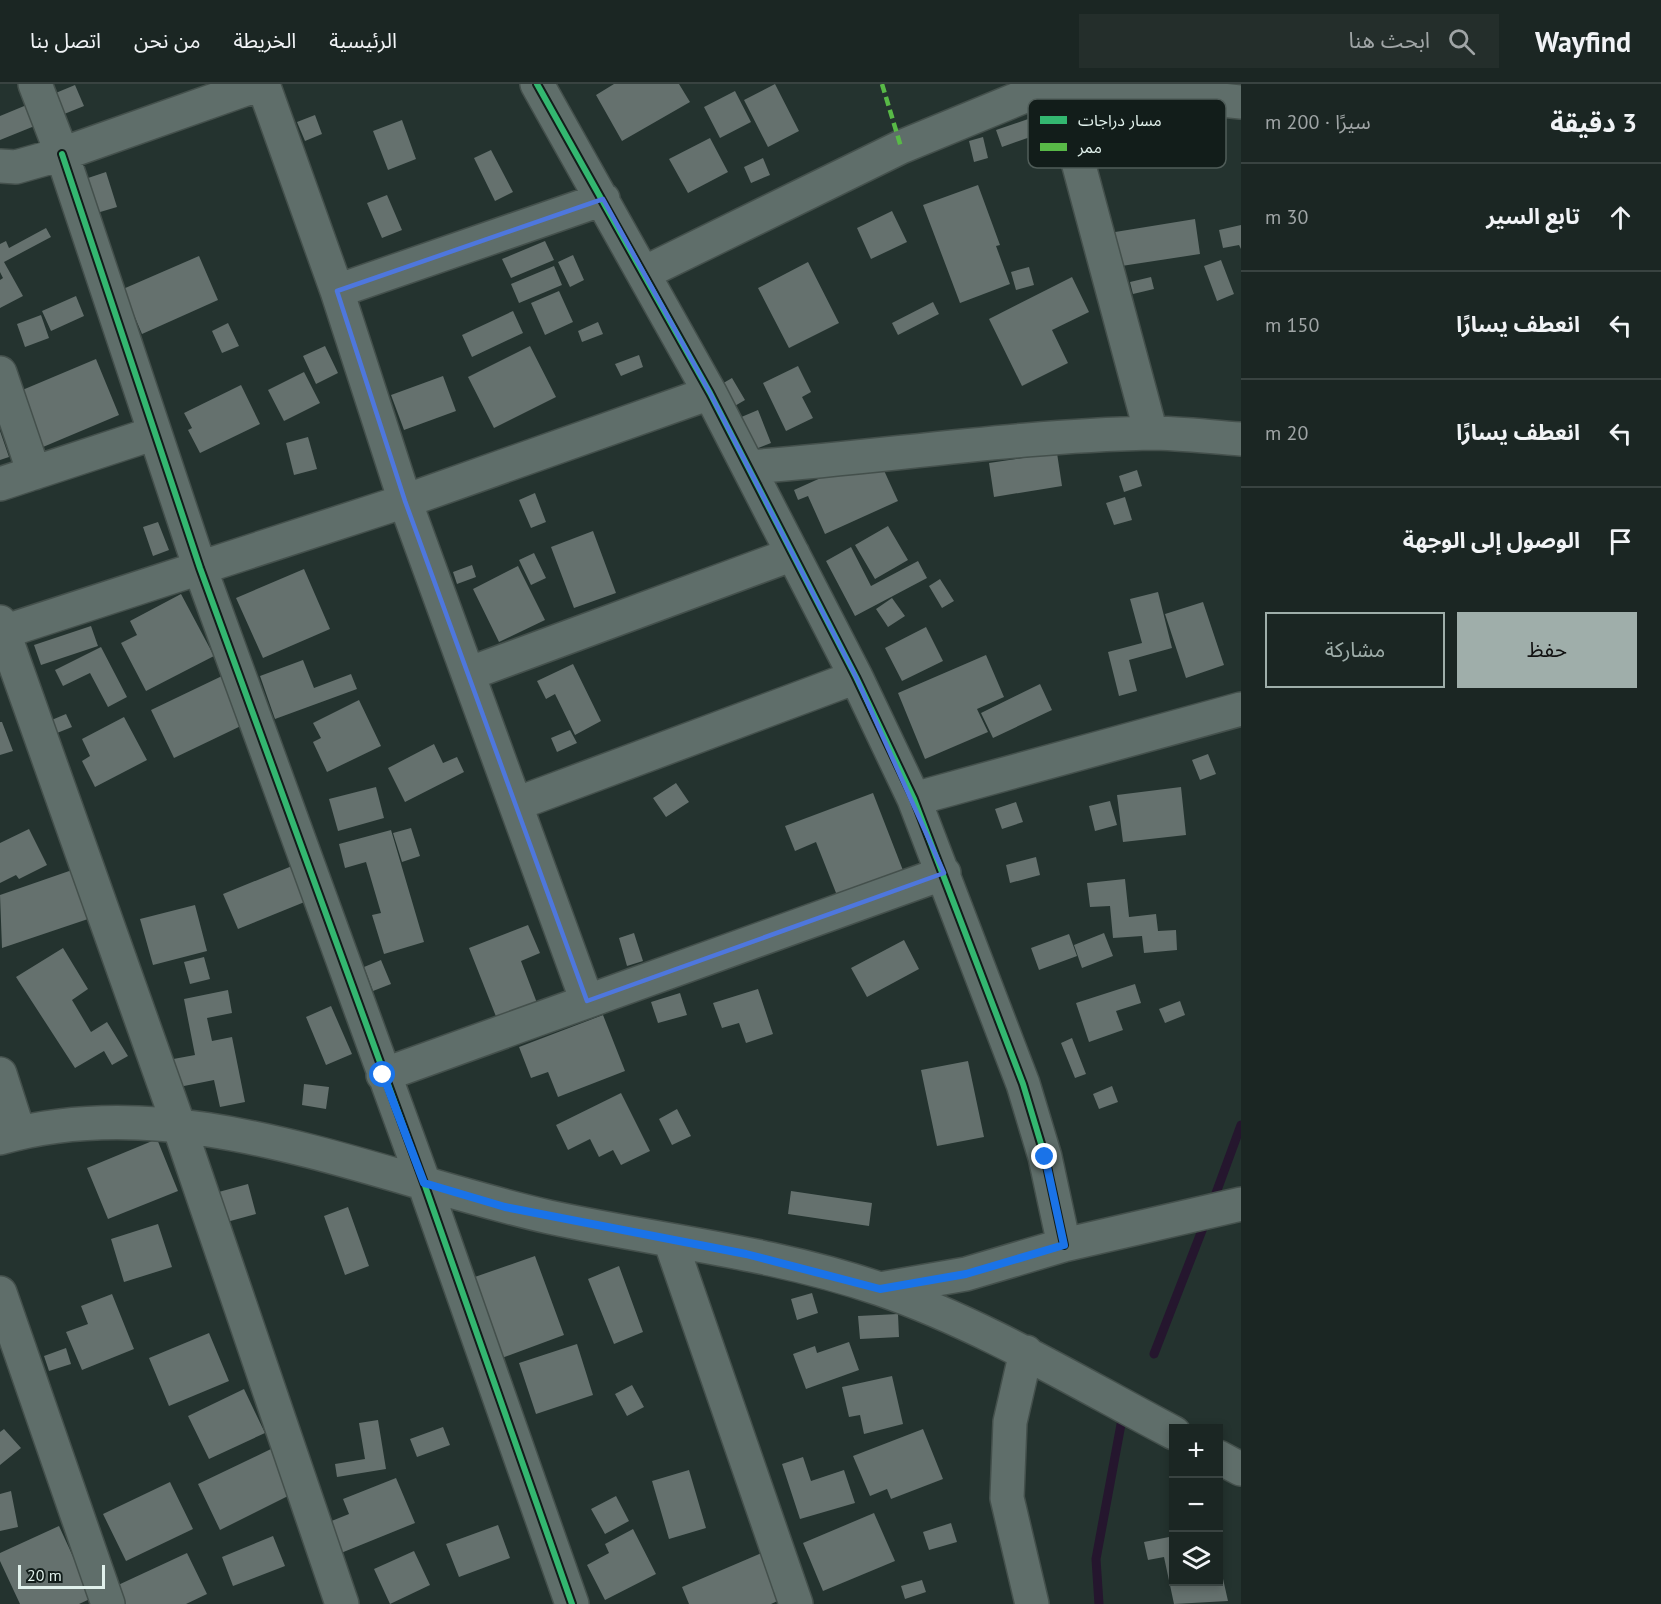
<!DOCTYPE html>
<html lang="ar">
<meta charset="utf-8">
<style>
body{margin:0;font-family:"PT Sans","Noto Sans Arabic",sans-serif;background:#242e2b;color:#f1f3f6;direction:rtl}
.controls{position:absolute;right:18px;bottom:18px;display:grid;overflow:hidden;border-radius:0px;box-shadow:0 3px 9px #0003}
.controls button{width:54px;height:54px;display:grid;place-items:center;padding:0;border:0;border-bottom:2px solid #394341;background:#1b2623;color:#f1f3f6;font:30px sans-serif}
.scale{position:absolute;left:18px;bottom:15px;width:87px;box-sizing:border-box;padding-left:6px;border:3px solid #e1f1ec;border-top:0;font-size:16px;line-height:21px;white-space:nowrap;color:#e1f1ec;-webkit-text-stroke:4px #121d1a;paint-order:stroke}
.stop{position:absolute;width:18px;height:18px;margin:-14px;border:4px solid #1a73e8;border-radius:50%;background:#fff}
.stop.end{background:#1a73e8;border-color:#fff;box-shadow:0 2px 6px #0008}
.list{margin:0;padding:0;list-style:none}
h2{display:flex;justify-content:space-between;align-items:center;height:78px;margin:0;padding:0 24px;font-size:26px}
h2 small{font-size:20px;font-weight:400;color:#a0a5a6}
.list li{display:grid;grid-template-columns:39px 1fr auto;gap:18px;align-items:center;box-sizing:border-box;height:108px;padding:0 24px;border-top:2px solid #394341}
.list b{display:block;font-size:22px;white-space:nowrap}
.list em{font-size:20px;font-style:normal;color:#a0a5a6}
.actions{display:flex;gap:12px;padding:18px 24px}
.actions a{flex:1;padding:14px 0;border:2px solid #9faeaa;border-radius:0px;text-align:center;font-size:21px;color:#9faeaa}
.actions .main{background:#9faeaa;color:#111}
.icon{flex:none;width:33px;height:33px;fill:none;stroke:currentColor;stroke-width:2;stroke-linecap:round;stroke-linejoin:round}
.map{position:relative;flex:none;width:1241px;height:1520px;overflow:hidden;direction:ltr}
header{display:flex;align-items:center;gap:36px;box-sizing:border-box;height:84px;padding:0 30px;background:#1b2623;border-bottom:2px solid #394341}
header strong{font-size:28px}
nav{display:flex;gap:33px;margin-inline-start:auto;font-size:21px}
.search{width:420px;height:54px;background:#242e2b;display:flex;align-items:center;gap:15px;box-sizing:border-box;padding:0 21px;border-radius:0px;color:#a0a5a6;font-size:22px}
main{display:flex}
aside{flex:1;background:#1b2623}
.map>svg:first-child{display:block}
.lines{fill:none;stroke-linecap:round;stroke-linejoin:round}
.stream{stroke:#25162e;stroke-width:9}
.building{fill:#65716e}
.minor-casing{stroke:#44504c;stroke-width:36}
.minor{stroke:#5f6e6a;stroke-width:33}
.quiet{stroke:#58b947;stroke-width:4.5;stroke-dasharray:9 4.5;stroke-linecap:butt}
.cycleway-casing{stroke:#121d1a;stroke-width:10}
.cycleway{stroke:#33b770;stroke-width:6}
.route{stroke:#1a73e8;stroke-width:8}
.marked{fill:none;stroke:#4e77dd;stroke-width:4.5;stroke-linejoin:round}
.key{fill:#121d1a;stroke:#505d59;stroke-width:1.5}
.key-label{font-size:16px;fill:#e1f1ec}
</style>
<header>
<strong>Wayfind</strong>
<div class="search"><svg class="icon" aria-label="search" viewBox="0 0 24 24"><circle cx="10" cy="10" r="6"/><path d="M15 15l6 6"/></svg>ابحث هنا</div>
<nav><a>الرئيسية</a><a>الخريطة</a><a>من نحن</a><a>اتصل بنا</a></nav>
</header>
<main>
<aside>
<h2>3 دقيقة<small>سيرًا · 200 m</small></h2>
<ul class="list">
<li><svg class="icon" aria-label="ahead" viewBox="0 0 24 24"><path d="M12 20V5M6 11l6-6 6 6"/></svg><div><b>تابع السير</b></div><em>30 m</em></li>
<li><svg class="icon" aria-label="left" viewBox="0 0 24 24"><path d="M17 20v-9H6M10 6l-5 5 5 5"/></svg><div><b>انعطف يسارًا</b></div><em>150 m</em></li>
<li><svg class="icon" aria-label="left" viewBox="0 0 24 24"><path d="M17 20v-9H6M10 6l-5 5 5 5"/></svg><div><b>انعطف يسارًا</b></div><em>20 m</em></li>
<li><svg class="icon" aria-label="arrive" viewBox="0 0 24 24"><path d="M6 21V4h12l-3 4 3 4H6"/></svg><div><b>الوصول إلى الوجهة</b></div></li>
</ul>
<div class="actions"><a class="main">حفظ</a><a>مشاركة</a></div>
</aside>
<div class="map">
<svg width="1241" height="1520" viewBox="0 0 1241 1520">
<rect width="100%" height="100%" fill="#24332f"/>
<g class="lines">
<path class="stream" d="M1212,1120L1241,1041
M1154,1270L1206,1136
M1099,1520L1096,1475L1122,1335"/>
</g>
<path class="building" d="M614,0H679L690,18L622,57L596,11Z
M775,0L799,47L768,63L744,16Z
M75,1L84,22L0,56V32Z
M735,7L751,38L720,54L704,23Z
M315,31L322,50L305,57L297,38Z
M1031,34L1036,51L1002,63L996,46Z
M402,36L416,75L388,86L373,47Z
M983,53L988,74L974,78L969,57Z
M710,54L728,88L688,109L669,75Z
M491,66L513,108L495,117L474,74Z
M763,74L770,91L751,99L744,83Z
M106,88L117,123L90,131L79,97Z
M978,101L1000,161L996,162L1010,200L960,219L923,121Z
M387,111L402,146L382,154L367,119Z
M892,127L907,158L871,175L857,144Z
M1195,135L1200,170L1115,183L1109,149Z
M1241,141V165L1239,161L1223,164L1219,146Z
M46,144L51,153L4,178L23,212L0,224V196L3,194L0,188V160L6,157L9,164Z
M545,157L554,176L511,194L502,175Z
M573,171L584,196L570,203L558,178Z
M199,172L218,216L142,250L123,205Z
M1221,176L1234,210L1217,217L1204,182Z
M808,178L839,239L789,264L758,204Z
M554,182L562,201L519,219L511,200Z
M1029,183L1034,201L1016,206L1011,188Z
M1072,193L1089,228L1052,246L1068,279L1022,302L989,235Z
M1151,193L1154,205L1133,210L1130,198Z
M559,207L573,238L545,251L531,219Z
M76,212L84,232L51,247L42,227Z
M933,218L939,230L898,251L892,239Z
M513,227L523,249L472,273L462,251Z
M41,231L49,254L25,263L17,240Z
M598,238L603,250L582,258L578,247Z
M228,239L239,262L222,269L212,247Z
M325,262L338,289L316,300L303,272Z
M530,262L556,313L494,344L468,293Z
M639,271L643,283L621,292L615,280Z
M96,275L119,331L43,363L20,307Z
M798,282L811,308L802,313L813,334L786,347L763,299Z
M304,288L320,319L284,337L268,306Z
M443,292L456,327L404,346L391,311Z
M732,294L745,316L733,323L720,301Z
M241,301L260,340L200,369L188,346L192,344L184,329Z
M758,326L771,359L753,366L739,334Z
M0,347L9,373L0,376Z
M308,353L317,385L294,391L286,359Z
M876,369L898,417L825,450L808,412L798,416L794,406Z
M1057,369L1062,402L994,413L989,379Z
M1137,386L1142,402L1124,408L1119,392Z
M535,409L546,438L531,444L519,416Z
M1125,413L1132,436L1114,441L1106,419Z
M158,438L169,466L153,472L143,443Z
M888,442L908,476L875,495L855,461Z
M593,447L616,509L574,524L551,463Z
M851,463L871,502L918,477L927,494L855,532L826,477Z
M534,469L546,494L531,501L519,476Z
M472,481L476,493L457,500L453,488Z
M518,482L545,536L499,558L473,505Z
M304,485L330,545L263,574L236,514Z
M940,495L954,517L942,524L929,502Z
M1158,508L1172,564L1129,576L1137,607L1119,612L1108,568L1142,559L1130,515Z
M181,510L214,572L146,607L121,559L137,551L130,537Z
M892,514L905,532L888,543L876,525Z
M1203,518L1224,581L1186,594L1165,530Z
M91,542L98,562L41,581L34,561Z
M926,543L943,577L902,597L885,564Z
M101,563L127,613L108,623L90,589L63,602L55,586Z
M986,571L1004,613L977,625L988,648L925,675L898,609Z
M303,576L314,604L351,590L357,605L275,635L260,592Z
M573,580L601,637L575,651L555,610L546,615L537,597Z
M222,592L245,640L174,674L151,626Z
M1040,600L1052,626L993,654L981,629Z
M359,616L381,662L327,688L313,658L321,654L313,639Z
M66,630L72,643L47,653L42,640Z
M124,633L147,676L95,703L82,677L90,672L82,655Z
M0,638H2L13,667L0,671Z
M570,646L577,659L557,668L551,654Z
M434,660L443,679L457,673L464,688L405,718L388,684Z
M1208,670L1216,690L1200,696L1192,676Z
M676,699L689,718L666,733L653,714Z
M376,703L384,734L338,747L329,715Z
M1181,703L1186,751L1123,758L1117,711Z
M873,709L904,789L838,814L816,758L795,767L785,742Z
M1110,717L1117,741L1095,747L1089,722Z
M1016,718L1023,738L1002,745L995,725Z
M411,744L420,772L402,778L393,749Z
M29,745L47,781L19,795L16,791L0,799V759Z
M391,746L424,858L384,870L372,831L381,829L366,778L345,784L339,760Z
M1036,773L1040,791L1010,799L1006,781Z
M292,782L307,817L238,845L223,810Z
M75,785L91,834L2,864L0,811Z
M1125,795L1129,833L1156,830L1158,847L1176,846L1177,866L1144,869L1142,852L1113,854L1110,822L1090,823L1087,799Z
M195,821L207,867L153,881L140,835Z
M528,841L540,869L521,877L537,919L497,935L469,864Z
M634,849L643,877L627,882L619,854Z
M1104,849L1113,872L1082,884L1074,861Z
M1069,850L1077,872L1039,886L1031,864Z
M904,856L919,885L867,913L851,884Z
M63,864L88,905L72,916L91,948L107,938L128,972L112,981L104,967L75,984L16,893Z
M204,873L210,895L190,900L184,878Z
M381,876L391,900L373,907L364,883Z
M1135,900L1141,919L1116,927L1123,946L1089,958L1076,919Z
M758,905L773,950L746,959L739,939L722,944L713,919Z
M228,906L232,929L207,934L212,957L232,953L245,1018L220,1023L214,996L174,1004L168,976L195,971L184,915Z
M680,909L687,931L658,939L651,918Z
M1180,917L1185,931L1165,939L1159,925Z
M331,922L352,970L326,981L306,933Z
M603,931L625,987L558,1013L548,988L531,994L519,963Z
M1072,954L1086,990L1075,994L1061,959Z
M968,977L984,1053L937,1062L921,986Z
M304,1000L329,1003L326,1025L302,1021Z
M1112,1002L1118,1018L1099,1025L1093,1010Z
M621,1009L650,1067L621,1081L613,1066L599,1073L590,1055L568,1066L556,1041Z
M677,1025L691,1052L672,1061L659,1035Z
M157,1055L178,1107L108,1135L87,1084Z
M248,1100L256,1130L223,1139L215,1109Z
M791,1107L872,1119L869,1142L788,1130Z
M348,1123L369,1182L345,1191L324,1132Z
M158,1140L172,1183L124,1198L111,1155Z
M535,1172L564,1251L499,1275L469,1195Z
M619,1182L643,1248L614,1260L588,1195Z
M812,1209L818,1229L797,1236L791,1215Z
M112,1210L134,1265L82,1286L66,1248L88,1240L81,1222Z
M898,1230L899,1253L860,1255L858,1232Z
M209,1249L229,1297L169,1322L149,1274Z
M849,1258L859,1286L806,1305L793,1270L815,1262L817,1269Z
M577,1260L593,1311L536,1330L519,1279Z
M66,1264L71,1280L49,1287L44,1272Z
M892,1292L903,1340L864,1350L860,1331L849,1333L842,1303Z
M632,1301L644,1323L627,1332L615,1310Z
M244,1305L265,1349L209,1375L188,1332Z
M378,1336L386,1385L337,1393L335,1380L365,1375L359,1339Z
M443,1343L450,1361L417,1373L410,1355Z
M4,1345L21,1364L0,1381V1348Z
M923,1345L943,1395L891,1415L887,1405L870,1412L853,1372Z
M271,1365L292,1410L220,1446L198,1400Z
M803,1373L811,1397L844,1386L855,1419L800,1435L782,1380Z
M689,1386L706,1444L669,1455L652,1397Z
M396,1394L415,1439L341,1469L329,1438L349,1430L343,1415Z
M170,1398L193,1445L126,1477L103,1430Z
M11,1407L18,1443L0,1447V1410Z
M616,1412L629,1437L605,1450L591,1425Z
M874,1429L895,1477L823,1507L803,1459Z
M951,1439L957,1458L929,1466L923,1448Z
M498,1441L510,1474L459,1493L446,1460Z
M59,1442L92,1514L79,1520H20L0,1477V1469Z
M633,1445L656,1490L605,1516L587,1481L609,1469L605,1460Z
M273,1452L285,1482L233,1502L222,1473Z
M1174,1452V1498H1218L1219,1477L1228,1517L1174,1520L1164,1473L1148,1476L1144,1458Z
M414,1467L430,1501L390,1520L374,1485Z
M764,1468L784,1514L771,1520H689L682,1503Z
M187,1469L207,1510L186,1520H125L116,1502Z
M922,1496L926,1508L905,1515L901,1502Z"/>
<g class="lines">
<defs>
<path id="minor" d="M35,0L62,70L200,484L424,1099L572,1520
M263,0L337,207L405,417L587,917
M537,0L710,309L856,593L914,715L1023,1000L1045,1073L1064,1161
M1057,0L1151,349
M1068,0L1241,18
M0,82L16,83L62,70L260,0
M644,189L901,63L1054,0
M337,207L603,115
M0,289L34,389
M748,383C882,373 1015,352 1150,349C1180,349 1211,353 1241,355
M0,400L155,349
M0,538L179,1042L342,1520
M0,549L405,417L710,309
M468,590L793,470
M914,715L1241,625
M516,720L856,593
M0,990L19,1049
M383,991L944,789
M0,1054C181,1002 373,1093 549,1133C659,1157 773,1168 880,1205C984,1241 1077,1298 1174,1349
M670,1156L796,1520
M880,1205L966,1190L1064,1161L1241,1120
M0,1209L108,1520
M1026,1268L1010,1338L1007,1414L1032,1520
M1218,1373L1241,1385"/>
</defs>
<use href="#minor" class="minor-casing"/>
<use href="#minor" class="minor"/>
<path class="quiet" d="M882,0L901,63"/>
<defs>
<path id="cycleway" d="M537,0L710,309L856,593L914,715L1023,1000L1045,1073L1064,1161
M62,70L200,484L424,1099L572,1520"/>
</defs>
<use href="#cycleway" class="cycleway-casing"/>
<use href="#cycleway" class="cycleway"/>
</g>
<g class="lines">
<path class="route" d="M383,991L424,1099L505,1123L746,1170L880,1205L966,1190L1064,1161L1045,1073"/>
</g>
<path class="marked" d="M603,115L710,309L856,593L944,789L587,917L405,417L337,207Z"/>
<rect x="1028" y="15" width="198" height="69" rx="9" class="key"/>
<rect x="1040" y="32" width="27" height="8" fill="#33b770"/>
<rect x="1040" y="59" width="27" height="8" fill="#58b947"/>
<g class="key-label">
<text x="1078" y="42">مسار دراجات</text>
<text x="1078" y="69">ممر</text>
</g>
</svg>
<div class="controls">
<button>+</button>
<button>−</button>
<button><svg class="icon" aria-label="layers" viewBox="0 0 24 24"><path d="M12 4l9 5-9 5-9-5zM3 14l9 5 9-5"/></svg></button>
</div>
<div class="scale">20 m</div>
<div class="stop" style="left:383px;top:991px"></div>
<div class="stop end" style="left:1045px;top:1073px"></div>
</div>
</main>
